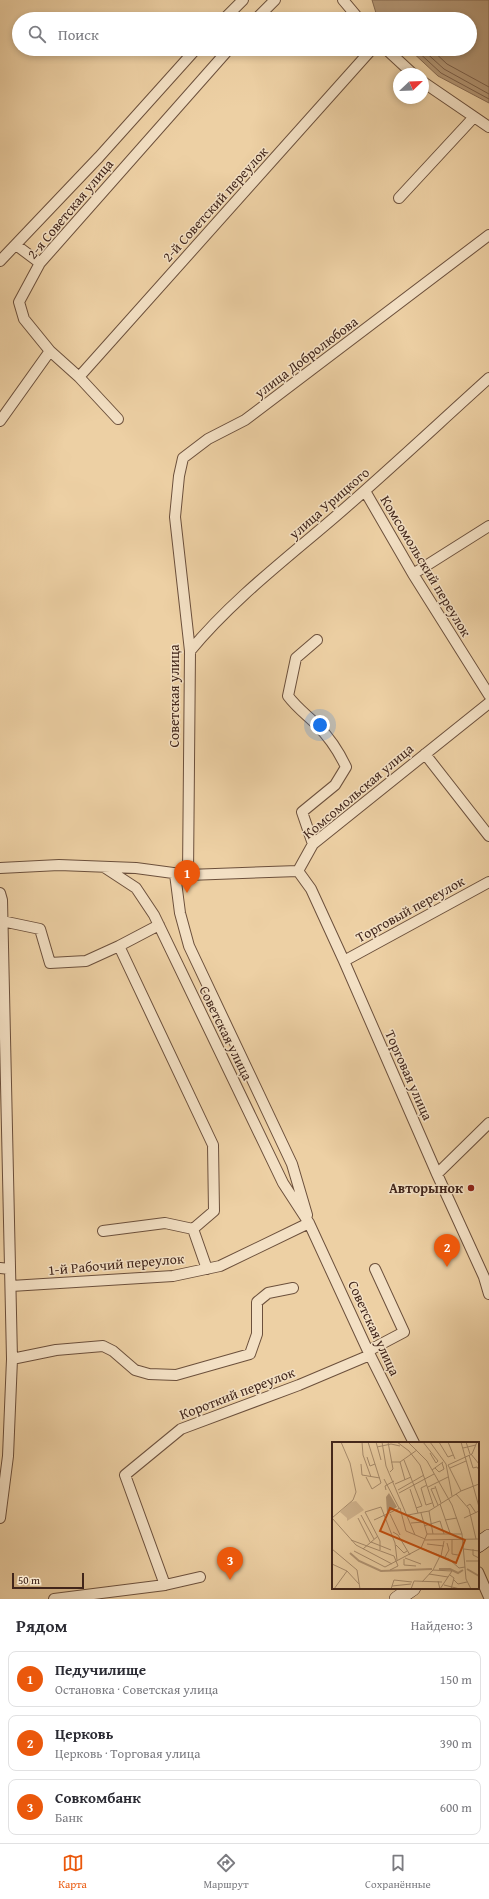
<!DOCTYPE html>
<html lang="ru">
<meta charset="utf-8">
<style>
body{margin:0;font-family:"Gentium Book Plus",serif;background:#f7f7f7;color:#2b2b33}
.compass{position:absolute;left:393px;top:68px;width:36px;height:36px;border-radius:50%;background:#fff;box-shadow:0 2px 6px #0003;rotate:67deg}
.scale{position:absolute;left:12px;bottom:10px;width:72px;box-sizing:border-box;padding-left:4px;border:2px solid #41251a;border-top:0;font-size:11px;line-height:14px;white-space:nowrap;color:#41251a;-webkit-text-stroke:3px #f3e0c4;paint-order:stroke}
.you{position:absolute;left:320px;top:725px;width:14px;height:14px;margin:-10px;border:3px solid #fff;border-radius:50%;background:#1a73e8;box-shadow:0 0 0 6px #1a73e833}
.badge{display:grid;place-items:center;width:26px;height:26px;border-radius:50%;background:#ea580c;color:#fff;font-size:13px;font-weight:700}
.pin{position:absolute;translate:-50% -33px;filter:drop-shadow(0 1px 2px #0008)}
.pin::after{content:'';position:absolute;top:21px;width:14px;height:12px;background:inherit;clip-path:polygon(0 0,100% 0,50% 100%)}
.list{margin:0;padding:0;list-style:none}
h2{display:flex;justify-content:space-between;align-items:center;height:52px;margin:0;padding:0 16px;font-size:17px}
h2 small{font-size:13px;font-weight:400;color:#7c7c81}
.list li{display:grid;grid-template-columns:26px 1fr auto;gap:12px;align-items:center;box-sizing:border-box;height:56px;margin:0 8px 8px;padding:0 8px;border:1px solid #e1e1e2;border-radius:8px}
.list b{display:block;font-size:15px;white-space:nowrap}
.list p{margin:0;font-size:13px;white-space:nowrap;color:#7c7c81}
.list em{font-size:13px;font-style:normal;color:#7c7c81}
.icon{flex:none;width:22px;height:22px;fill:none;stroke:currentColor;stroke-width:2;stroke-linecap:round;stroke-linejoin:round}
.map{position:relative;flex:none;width:489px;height:1599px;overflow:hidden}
.search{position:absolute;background:#fff;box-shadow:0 2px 6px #0003;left:12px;right:12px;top:12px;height:44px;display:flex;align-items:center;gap:10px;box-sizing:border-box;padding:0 14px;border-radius:22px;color:#7c7c81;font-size:15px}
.sheet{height:244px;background:#fff}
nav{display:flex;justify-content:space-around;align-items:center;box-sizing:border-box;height:56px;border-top:1px solid #e1e1e2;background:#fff;font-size:11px;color:#7c7c81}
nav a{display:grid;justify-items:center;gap:2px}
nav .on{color:#ea580c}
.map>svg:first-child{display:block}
.water{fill:#b39675;stroke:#856951}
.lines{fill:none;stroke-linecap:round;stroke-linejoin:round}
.shore{stroke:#7a5e48;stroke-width:1}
.street-casing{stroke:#6c503c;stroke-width:12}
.secondary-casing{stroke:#41251a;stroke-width:16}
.street{stroke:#f3e0c4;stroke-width:10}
.secondary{stroke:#f3e0c4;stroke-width:15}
.poi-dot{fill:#8f2418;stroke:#f3e0c4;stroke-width:1.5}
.labels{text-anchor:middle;stroke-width:3;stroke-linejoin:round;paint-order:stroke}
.street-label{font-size:14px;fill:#41251a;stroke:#f3e0c4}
.poi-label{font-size:14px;font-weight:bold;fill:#41251a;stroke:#f3e0c4;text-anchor:end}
.inset-river{fill:none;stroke:#b39675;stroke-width:2}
.inset-road{fill:none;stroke:#a88c6d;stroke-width:1}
.view{fill:#c74f0f;fill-opacity:0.15;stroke:#c74f0f;stroke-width:2}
.inset-edge{fill:none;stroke:#41251a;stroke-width:2}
</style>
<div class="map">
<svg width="489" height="1599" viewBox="0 0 489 1599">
<rect width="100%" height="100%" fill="#edd0a4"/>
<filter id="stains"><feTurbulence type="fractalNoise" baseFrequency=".005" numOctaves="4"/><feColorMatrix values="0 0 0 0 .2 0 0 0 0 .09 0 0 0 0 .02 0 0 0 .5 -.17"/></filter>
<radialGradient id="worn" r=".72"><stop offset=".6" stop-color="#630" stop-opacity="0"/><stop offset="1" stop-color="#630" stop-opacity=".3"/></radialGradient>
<path class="water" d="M372,0H489V103L438,76L409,49H470V19H379L376,13Z"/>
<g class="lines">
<path class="shore" d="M415,49L441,73L489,99
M422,49L444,69L489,94
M431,49L447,64L489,87"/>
<defs>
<path id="street" d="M343,0L359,19
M224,19L243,0
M256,19L275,0
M386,49L413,74
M423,82L489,127
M399,198L474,117
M16,245L40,263
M0,261L99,157L196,49
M50,351L79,377L118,419
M79,377L372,49
M0,421L50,351L24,319L19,302L40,263L229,49
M365,491L413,574L489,695
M413,574L489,526
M190,651C232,600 286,559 336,516C388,471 438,424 489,378
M425,754L489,836
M313,844L302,812L335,785L346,767C339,752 329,737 317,725C307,715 297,708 288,696L296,658L317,640
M104,867L136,888L154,915L283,1183L309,1223L368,1351L414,1443
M0,868L59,865L136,868L188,875L298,871L313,844L489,703
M298,871L311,889L344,961L437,1174L484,1277L489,1294
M175,874L180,913L189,946L292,1164L307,1215
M188,875L190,651L175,517L179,476L183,458L208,439L245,420L489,235
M0,893L2,900L12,1359L8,1456L0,1518
M2,921L40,929L50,963L86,961L119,946L159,925
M119,946L213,1145L214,1211L193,1229L207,1269
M344,961L489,882
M437,1174L489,1123
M103,1231L165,1223L193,1229
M0,1268L10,1269
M11,1286L173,1276L220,1266L309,1223
M368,1351L404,1332L375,1269
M12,1359L56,1350L103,1346L113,1351L135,1370L149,1374L176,1375L250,1354L257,1334V1302L268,1293L293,1288
M478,1572L489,1597
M165,1585L125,1475L181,1429L299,1385L370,1355
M54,1599L165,1585L200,1577"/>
<path id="secondary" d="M478,1545L489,1537
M397,1599L413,1588"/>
</defs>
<use href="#street" class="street-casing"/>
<use href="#secondary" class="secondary-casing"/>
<use href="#street" class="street"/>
<use href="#secondary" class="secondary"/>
</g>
<circle class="poi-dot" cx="471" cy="1188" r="4"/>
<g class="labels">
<g class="street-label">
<text transform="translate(215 204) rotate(-48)" y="5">2-й Советский переулок</text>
<text transform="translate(70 209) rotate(-50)" y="5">2-я Советская улица</text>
<text transform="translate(306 357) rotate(-37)" y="5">улица Добролюбова</text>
<text transform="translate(329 503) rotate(-41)" y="5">улица Урицкого</text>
<text transform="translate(426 566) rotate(59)" y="5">Комсомольский переулок</text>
<text transform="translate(174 696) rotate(-90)" y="5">Советская улица</text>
<text transform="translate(358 791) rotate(-40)" y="5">Комсомольская улица</text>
<text transform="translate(410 909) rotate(-29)" y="5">Торговый переулок</text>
<text transform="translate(226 1033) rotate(64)" y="5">Советская улица</text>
<text transform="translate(409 1075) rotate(66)" y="5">Торговая улица</text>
<text transform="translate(116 1264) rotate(-5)" y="5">1-й Рабочий переулок</text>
<text transform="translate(374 1328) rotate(65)" y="5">Советская улица</text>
<text transform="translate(237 1393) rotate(-21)" y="5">Короткий переулок</text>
</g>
<g class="poi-label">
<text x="463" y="1193">Авторынок</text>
</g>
</g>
<g transform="translate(332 1442)">
<rect width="147" height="147" fill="#edd0a4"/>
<path d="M24,59L32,68L15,79V76L8,70L19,60Z" fill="#d0b38d"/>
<path d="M57,51L65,65L55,71L54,55Z" fill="#b39675"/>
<path class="inset-river" d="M18,111L27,119L49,129L100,127M107,127H118L126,131L131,128M135,127L147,134"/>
<path class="inset-road" d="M9,0L18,21L24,50L21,58L0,76L24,103L60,122M30,0L31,13L39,35M36,0L49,41M44,0L49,18M50,0L54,24L83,93M56,0L61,27L58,30M65,0L77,9L88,23L102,65M76,0L95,19L120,63L130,92L134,137L139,147M91,0L106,19L104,21L98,11M98,0L114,22L120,54M107,0L116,15L121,13M116,0L123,17M129,0L147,65M134,0L138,12M45,5L59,2L68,4M131,6L144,3M139,12L147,22M137,13L141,26L145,25L147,28M35,15L38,24L43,22M72,18L90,64L84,66M59,20H68L85,8M68,20L73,38M29,22L30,33L48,36M116,23L140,12L145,0M116,23L129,49M103,26L107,30L112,27L110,21M118,26L134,19M100,28L111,20M34,35L40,47L49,41M52,37L67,66M63,42L79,35M95,43L89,46L94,63L100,61M103,44L109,61M96,45L116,35M103,46L99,47L106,63M78,47L86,71M54,48L53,44L62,39M66,48L92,33M67,51L102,32M124,52L137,67L144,97M108,62L118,91M135,64L138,62L144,71M68,66L74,89L93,97M97,69L101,92M89,71L95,92L89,106M58,72L68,93M29,73L42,97M76,73L97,69L129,49L147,42M26,76L38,100M132,76L147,69M42,78L68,66M113,78L125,76M79,81L91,80M92,84L108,79L112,92M61,90L66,93L78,113M95,92H130M19,98L62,114L66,124L58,128M93,98L147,97M120,98V112L126,113M39,100L59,108M95,102L112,104M64,103L72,111L75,109M0,107L25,128L28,147M31,107L46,94M132,107L147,109M141,107V113L147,116M48,108V99L33,70L49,65L63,101L65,118M22,109L53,125L89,106L117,117L127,126L133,125M109,114L112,99M113,115L117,108L115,101M73,116L89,122M72,117V123L84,124M134,119H147M0,122L15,129L27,142M101,128L120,129L108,147L106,139M97,132L116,135M118,133L122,136L119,147M122,138L126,142L135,140M90,140L101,128L108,114M112,143L128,147M60,144L79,142M2,147L15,129M59,147L62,138L80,140M79,147L82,139L110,140"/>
<path class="view" d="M58,66L133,98L124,121L48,89Z"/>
<rect width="147" height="147" class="inset-edge"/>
</g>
<rect width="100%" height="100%" filter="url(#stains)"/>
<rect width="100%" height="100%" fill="url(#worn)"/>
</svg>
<svg class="compass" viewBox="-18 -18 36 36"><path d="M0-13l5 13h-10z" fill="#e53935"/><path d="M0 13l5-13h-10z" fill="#7c7c81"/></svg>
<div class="scale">50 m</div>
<div class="you"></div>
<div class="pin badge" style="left:187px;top:893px">1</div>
<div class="pin badge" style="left:447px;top:1267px">2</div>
<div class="pin badge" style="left:230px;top:1580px">3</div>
<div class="search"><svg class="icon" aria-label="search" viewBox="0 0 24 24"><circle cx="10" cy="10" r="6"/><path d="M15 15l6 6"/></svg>Поиск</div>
</div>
<section class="sheet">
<h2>Рядом<small>Найдено: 3</small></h2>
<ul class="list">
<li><span class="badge">1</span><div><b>Педучилище</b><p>Остановка · Советская улица</p></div><em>150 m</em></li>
<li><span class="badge">2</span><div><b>Церковь</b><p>Церковь · Торговая улица</p></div><em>390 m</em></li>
<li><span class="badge">3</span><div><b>Совкомбанк</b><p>Банк</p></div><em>600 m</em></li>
</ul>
</section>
<nav>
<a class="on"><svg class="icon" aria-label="map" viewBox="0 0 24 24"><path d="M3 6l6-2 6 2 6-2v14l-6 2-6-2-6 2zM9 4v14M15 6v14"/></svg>Карта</a>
<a><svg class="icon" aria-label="directions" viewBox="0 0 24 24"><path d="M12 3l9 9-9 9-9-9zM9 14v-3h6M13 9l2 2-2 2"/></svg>Маршрут</a>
<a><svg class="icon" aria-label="saved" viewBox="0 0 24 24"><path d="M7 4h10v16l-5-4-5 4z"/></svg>Сохранённые</a>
</nav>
